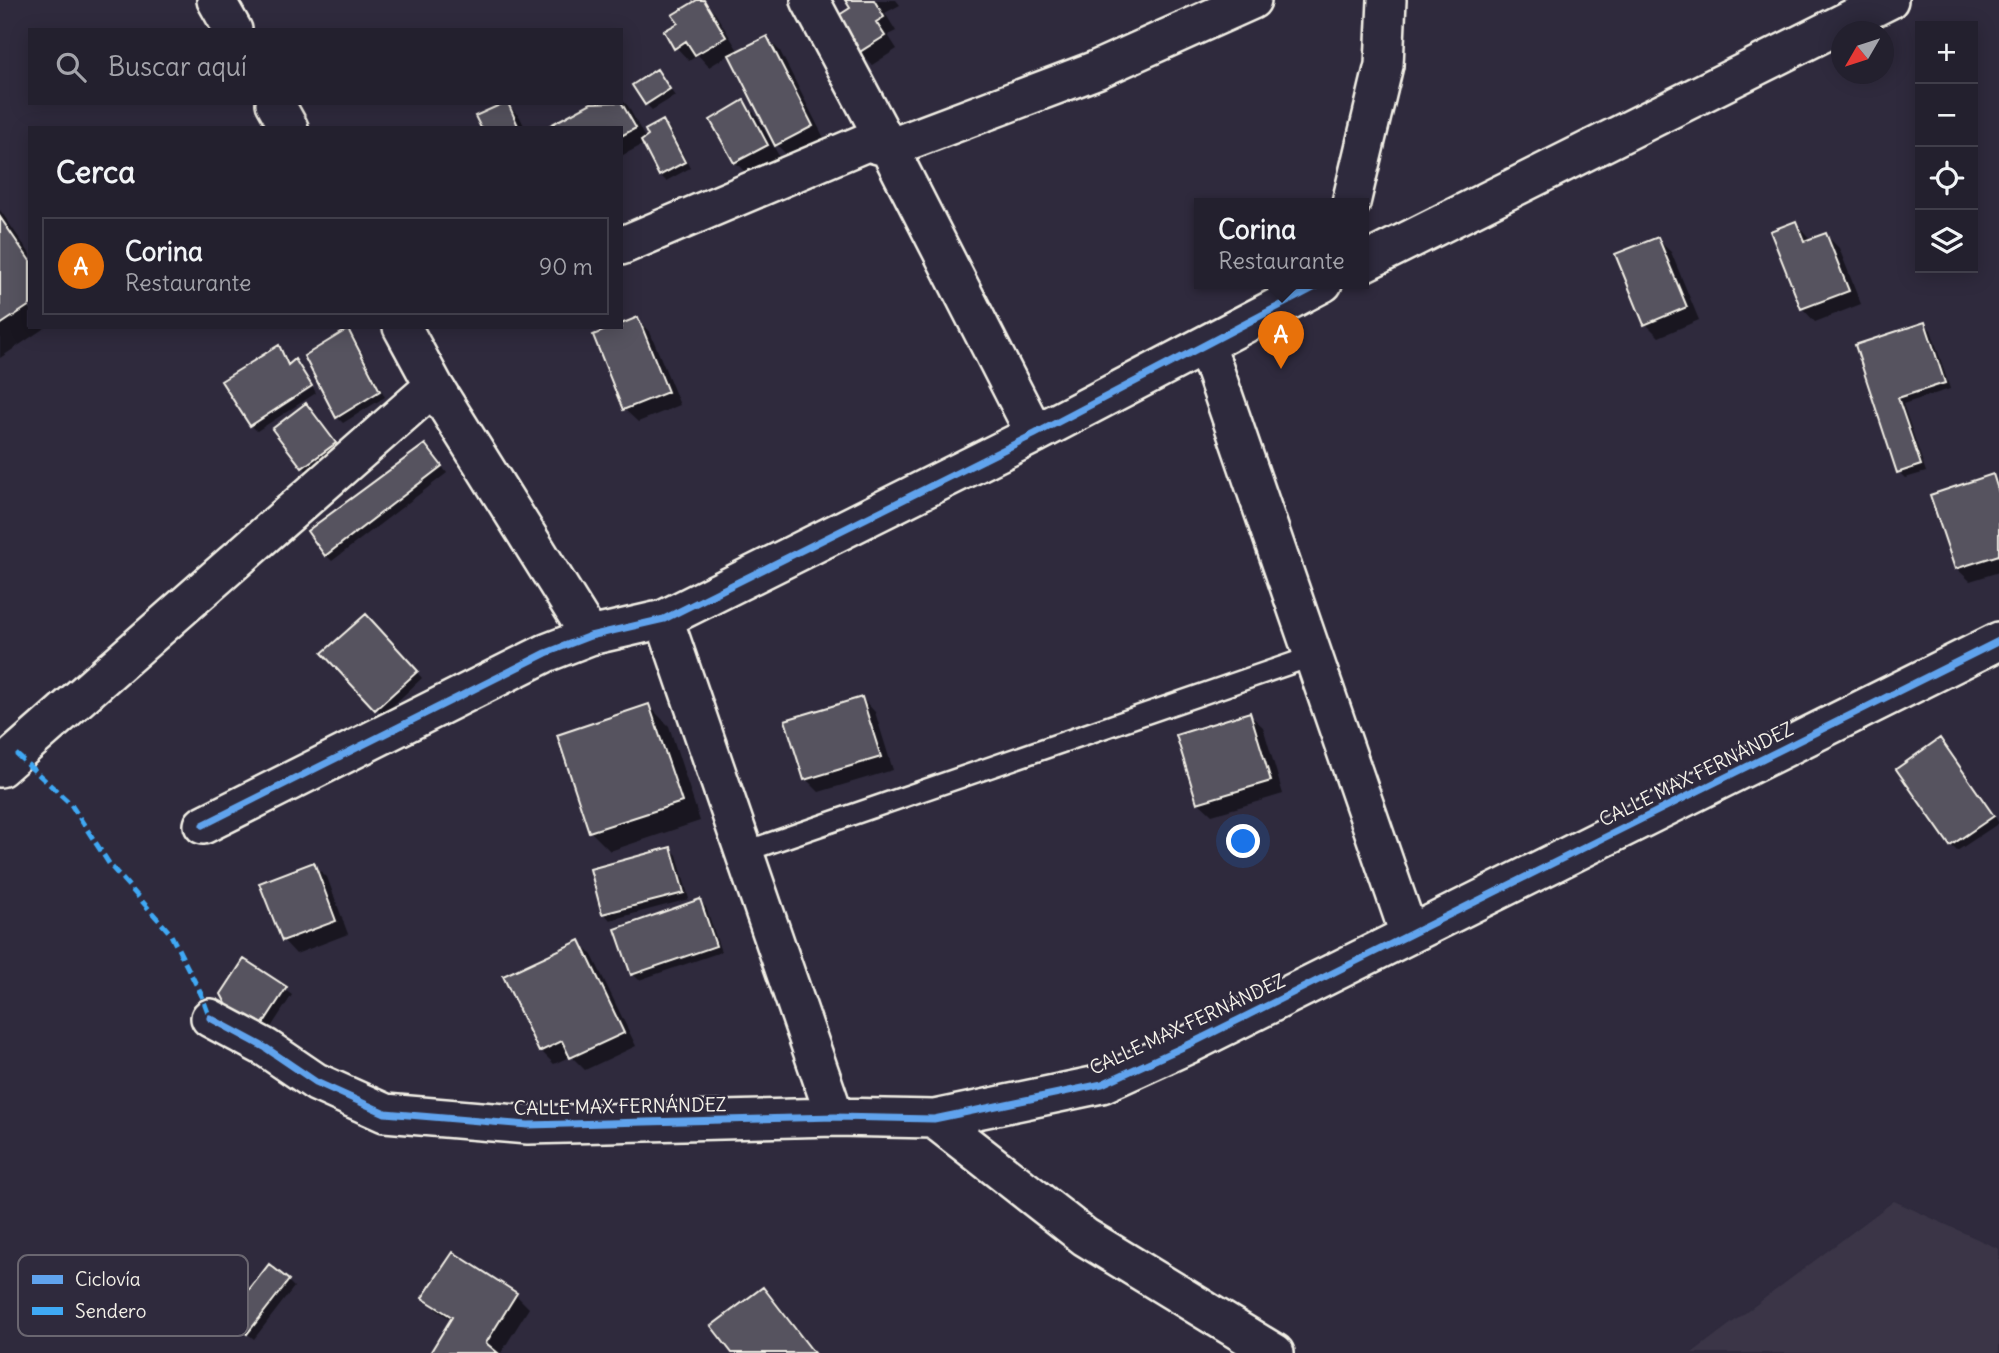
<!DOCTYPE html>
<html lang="es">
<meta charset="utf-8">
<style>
body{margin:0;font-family:Delius,sans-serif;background:#2b2836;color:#f1f3f6}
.controls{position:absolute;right:21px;top:21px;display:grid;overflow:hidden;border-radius:0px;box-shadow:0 4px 18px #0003}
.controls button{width:63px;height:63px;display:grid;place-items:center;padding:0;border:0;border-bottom:2px solid #403e4a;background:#23202e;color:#f1f3f6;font:35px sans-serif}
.compass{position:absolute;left:1831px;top:21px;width:63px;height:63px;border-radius:50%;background:#23202e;box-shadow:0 4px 18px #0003;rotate:231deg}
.you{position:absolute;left:1244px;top:842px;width:24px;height:24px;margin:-18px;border:5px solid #fff;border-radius:50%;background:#1a73e8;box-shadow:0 0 0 10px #1a73e833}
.badge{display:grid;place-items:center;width:46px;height:46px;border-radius:50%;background:#2563eb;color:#fff;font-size:23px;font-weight:700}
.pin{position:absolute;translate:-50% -58px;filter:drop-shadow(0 2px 4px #0008)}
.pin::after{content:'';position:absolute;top:37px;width:24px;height:21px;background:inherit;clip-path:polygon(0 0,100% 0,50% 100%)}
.popup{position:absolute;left:1194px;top:198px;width:175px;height:91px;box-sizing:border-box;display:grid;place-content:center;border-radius:0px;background:#23202e;filter:drop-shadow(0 2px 5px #0005);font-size:23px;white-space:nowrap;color:#a3a3aa}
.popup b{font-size:26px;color:#f1f3f6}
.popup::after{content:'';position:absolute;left:50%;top:100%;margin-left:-14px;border:14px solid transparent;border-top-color:#23202e}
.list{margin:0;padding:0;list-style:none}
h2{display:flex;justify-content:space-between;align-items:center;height:91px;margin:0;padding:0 28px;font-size:30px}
h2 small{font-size:23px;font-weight:400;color:#a3a3aa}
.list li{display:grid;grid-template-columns:46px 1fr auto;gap:21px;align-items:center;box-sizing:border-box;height:98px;margin:0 14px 14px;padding:0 14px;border:2px solid #403e4a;border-radius:0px}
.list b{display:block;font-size:26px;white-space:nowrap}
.list p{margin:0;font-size:23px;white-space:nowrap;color:#a3a3aa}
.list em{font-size:23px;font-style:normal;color:#a3a3aa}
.icon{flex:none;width:38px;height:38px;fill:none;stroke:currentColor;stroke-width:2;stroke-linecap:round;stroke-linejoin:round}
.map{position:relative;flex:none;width:1999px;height:1353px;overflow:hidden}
.search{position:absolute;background:#23202e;box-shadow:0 4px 18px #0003;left:28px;top:28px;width:595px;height:77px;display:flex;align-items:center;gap:18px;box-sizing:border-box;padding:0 24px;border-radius:0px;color:#a3a3aa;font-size:26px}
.panel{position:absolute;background:#23202e;box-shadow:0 4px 18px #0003;left:28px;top:126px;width:595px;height:203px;border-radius:0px}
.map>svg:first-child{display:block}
.built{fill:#3b3647}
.shadow{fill:#0007}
.building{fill:#56525f;stroke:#f4f1e8;stroke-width:2}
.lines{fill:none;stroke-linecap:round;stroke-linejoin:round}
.lane-casing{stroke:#f4f1e8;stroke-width:24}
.street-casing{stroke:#f4f1e8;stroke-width:42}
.lane{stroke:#2f2a3d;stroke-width:19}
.street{stroke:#2f2a3d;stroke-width:37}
.quiet{stroke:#3fa9f5;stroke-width:5;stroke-dasharray:10 5;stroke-linecap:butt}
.cycleway-casing{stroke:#2f2a3d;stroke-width:11}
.cycleway{stroke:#60a3ed;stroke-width:7}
.labels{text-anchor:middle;stroke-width:5;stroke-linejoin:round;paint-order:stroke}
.street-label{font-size:19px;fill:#f4f1e8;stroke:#2f2a3d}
.key{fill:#2f2a3d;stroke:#6a6670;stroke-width:2}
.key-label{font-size:19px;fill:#f4f1e8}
</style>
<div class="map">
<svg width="1999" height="1353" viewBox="0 0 1999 1353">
<rect width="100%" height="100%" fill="#2f2a3d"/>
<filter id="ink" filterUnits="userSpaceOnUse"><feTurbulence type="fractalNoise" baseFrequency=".0143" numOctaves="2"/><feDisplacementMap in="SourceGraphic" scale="14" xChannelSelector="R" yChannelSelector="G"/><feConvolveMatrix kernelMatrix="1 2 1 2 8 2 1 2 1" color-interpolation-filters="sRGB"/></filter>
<g filter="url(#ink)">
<path class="built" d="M1894,1201L1999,1249V1353H1692Z"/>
<path class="shadow" d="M701,0L715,13L739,52L766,38L780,51L825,140L790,158L777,145L730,54L709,67L698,55L689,61L676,47L680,24Z
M847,0H896L900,5L885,13L896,31L888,35L897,49L872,65L859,51L853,9Z
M657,71L675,96L652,110L646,104Z
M621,99L628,106L646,140L663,122L669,128L690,168L666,181L660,175L644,144L621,156Z
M744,103L757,116L780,158L748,175L735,162Z
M507,104L520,117L525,128H483Z
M0,210L30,254V327H46L0,358Z
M1796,223L1811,240L1826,235L1839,248L1861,304L1815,322L1802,308Z
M1657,239L1671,252L1699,320L1659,337L1646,324Z
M637,319L650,332L680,405L638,422L624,409L621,327Z
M1925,324L1931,330L1950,389L1903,404L1926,472L1905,478L1899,472L1857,346Z
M348,331L354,337L385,397L343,423L337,417L307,356Z
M278,347L284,353L290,365L295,362L301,368L311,384L250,423Z
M313,387L316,393L257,431L252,426Z
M312,412L340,450L309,473L303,467Z
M431,452L447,473L332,561L326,555Z
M1992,476L1999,483V572L1970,581L1956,568Z
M372,623L422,678L383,715L325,653Z
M862,698L875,712L893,770L819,792L806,779Z
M649,706L669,726L700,821L610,851L590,831Z
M1249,714L1263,727L1283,794L1212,815L1198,802Z
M1946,747L1999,823L1957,851L1951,845Z
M671,849L677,855L689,899L610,920L604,913Z
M313,864L327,877L348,934L296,954L283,940Z
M699,901L706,907L721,952L639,980L633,974Z
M579,942L592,955L636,1046L585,1070L571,1056L554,1064L541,1051Z
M245,961L292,995L264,1038Z
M453,1254L516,1295L529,1308L501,1353H432L452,1320L438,1311L425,1298Z
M288,1281L294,1287L254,1339L235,1324Z
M763,1289L776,1302L815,1353H734Z"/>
<path class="building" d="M697,0H704L726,37L695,55L686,41L674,49L664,31L678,23L672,15Z
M845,0H874L884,17L876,22L885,36L858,53L836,17L850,8Z
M767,36L813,126L775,146L729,55Z
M657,69L670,89L645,105L632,85Z
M744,100L768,145L734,163L710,120Z
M621,102L636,128L621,136V128H545L591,103Z
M504,103H508L519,128H481L475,116Z
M663,120L685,162L659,176L641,141L648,136L645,130Z
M0,217L30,261V305L0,325Z
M1796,221L1804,241L1826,233L1849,291L1801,309L1770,231Z
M1658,237L1687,307L1644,325L1615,254Z
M638,317L668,392L623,410L593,335L613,327H621V324Z
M1925,322L1945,383L1898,398L1921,465L1897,473L1855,345Z
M348,329L380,391L336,418L304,356Z
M279,345L288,365L295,359L312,386L250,426L221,381Z
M306,403L336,443L302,468L272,429Z
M425,444L442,466L325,556L307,531Z
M1993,474L1999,493V555L1955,569L1930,495Z
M366,614L418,671L375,710L322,653Z
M862,697L881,757L804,780L785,720Z
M649,704L682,802L589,832L557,735Z
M1250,712L1271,781L1197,803L1176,735Z
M1940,738L1994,816L1950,846L1896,769Z
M671,847L684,893L602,914L590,869Z
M314,862L336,921L282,941L259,883Z
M700,899L716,946L631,975L615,929Z
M580,940L624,1033L570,1058L562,1041L539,1052L503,976Z
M244,959L287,987L257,1033L233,1017L221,994Z
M453,1252L517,1293L486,1343L498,1353H430L452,1317L422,1298Z
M269,1264L289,1280L247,1334L227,1318Z
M763,1287L814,1353H732L711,1326Z"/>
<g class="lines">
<defs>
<path id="lane" d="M744,852L1313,656"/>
<path id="street" d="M216,0L233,30
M810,0L889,148L1035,434
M275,103L289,128
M1351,203L1384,65L1387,0
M621,246L867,142L889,148L1096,70L1252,0
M1363,263L1889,0
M402,327L434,386L590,636
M1206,345L1409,934
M664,619L835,1117
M0,768L434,386
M203,825L546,653L590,636L664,619L1035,434L1323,283
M210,1018L266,1048L316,1082L385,1113L528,1125L835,1117L934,1119L1102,1084L1192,1043L1999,641
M934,1119L1085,1237L1275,1353"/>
</defs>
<use href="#lane" class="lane-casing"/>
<use href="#street" class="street-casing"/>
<use href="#lane" class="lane"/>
<use href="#street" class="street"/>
<path class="quiet" d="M16,754L70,803L110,865L170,933L202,996L210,1018"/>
<defs>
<path id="cycleway" d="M203,825L546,653L590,636L664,619L1035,434L1323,283
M210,1018L266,1048L316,1082L385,1113L528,1125L835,1117L934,1119L1102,1084L1192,1043L1999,641"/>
</defs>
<use href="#cycleway" class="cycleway-casing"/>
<use href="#cycleway" class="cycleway"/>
</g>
</g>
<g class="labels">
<g class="street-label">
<text transform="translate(1696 774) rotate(-26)" y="7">CALLE MAX FERNÁNDEZ</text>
<text transform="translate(1187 1024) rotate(-25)" y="7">CALLE MAX FERNÁNDEZ</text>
<text transform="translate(620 1106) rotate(-1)" y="7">CALLE MAX FERNÁNDEZ</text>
</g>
</g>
<rect x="18" y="1255" width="230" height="81" rx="10" class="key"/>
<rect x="32" y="1275" width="31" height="9" fill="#60a3ed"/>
<rect x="32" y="1307" width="31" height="8" fill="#3fa9f5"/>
<g class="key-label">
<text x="75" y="1286">Ciclovía</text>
<text x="75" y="1318">Sendero</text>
</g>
</svg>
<div class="controls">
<button>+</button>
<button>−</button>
<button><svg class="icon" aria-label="locate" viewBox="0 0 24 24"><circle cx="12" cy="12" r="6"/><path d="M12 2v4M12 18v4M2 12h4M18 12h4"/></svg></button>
<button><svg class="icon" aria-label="layers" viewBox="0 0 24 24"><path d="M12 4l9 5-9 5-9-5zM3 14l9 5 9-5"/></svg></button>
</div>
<svg class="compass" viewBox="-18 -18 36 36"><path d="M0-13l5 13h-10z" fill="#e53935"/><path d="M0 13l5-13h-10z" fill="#a3a3aa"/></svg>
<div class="you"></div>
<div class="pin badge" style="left:1281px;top:369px;background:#e8710a">A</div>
<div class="popup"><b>Corina</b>Restaurante</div>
<div class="search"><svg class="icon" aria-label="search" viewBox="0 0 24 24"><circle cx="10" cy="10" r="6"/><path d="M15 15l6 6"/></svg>Buscar aquí</div>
<section class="panel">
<h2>Cerca<small></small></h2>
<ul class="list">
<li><span class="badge" style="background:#e8710a">A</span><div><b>Corina</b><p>Restaurante</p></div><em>90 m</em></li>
</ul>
</section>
</div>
